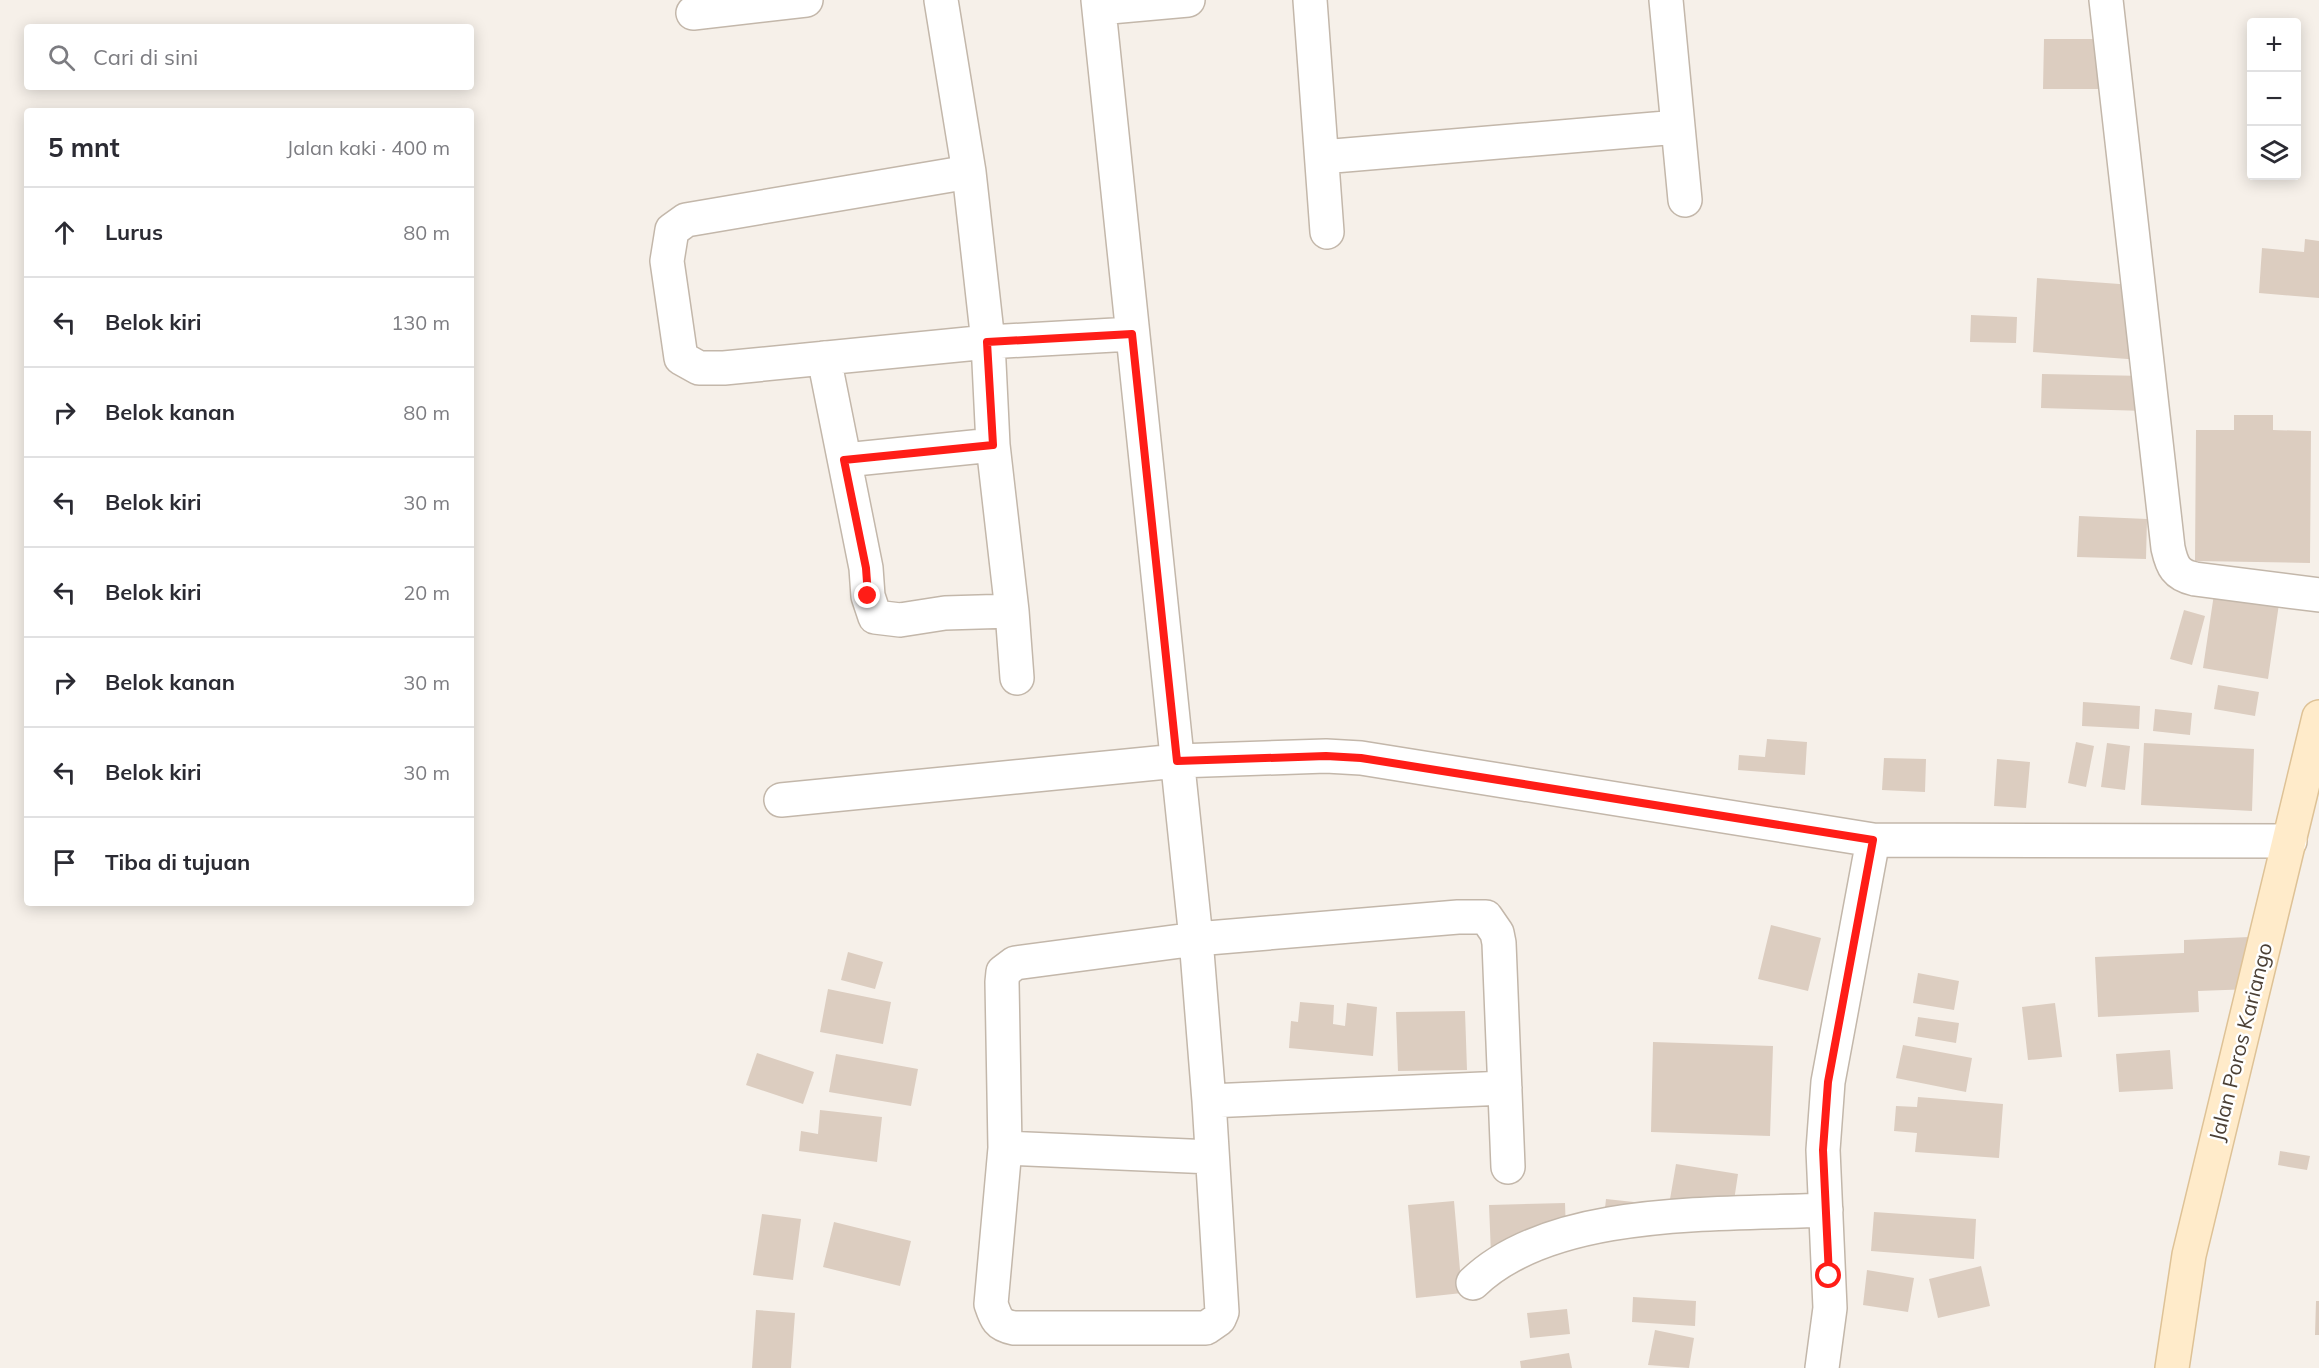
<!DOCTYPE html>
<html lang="id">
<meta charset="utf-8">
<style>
body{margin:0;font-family:Mulish,sans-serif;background:#f7f7f7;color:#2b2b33}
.controls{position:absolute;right:18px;top:18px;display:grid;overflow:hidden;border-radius:6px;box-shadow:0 3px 15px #0003}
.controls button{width:54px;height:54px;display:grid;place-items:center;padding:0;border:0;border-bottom:2px solid #e1e1e2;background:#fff;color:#2b2b33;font:30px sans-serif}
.stop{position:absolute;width:18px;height:18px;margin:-14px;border:4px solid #ff1d17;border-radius:50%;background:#fff}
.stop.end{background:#ff1d17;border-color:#fff;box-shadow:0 2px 6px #0008}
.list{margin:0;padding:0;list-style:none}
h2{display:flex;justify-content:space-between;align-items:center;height:78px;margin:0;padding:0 24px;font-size:26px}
h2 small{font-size:20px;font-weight:400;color:#7c7c81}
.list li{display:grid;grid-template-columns:39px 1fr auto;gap:18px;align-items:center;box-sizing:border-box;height:90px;padding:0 24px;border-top:2px solid #e1e1e2}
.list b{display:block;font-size:22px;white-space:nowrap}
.list em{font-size:20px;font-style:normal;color:#7c7c81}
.icon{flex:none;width:33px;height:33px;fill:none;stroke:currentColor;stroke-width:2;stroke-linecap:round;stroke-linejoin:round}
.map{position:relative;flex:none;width:2319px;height:1368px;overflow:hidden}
.search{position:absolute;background:#fff;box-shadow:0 3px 15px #0003;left:24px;top:24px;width:450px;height:66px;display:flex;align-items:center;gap:15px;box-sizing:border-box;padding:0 21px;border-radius:6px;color:#7c7c81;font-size:22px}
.panel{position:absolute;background:#fff;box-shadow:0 3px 15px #0003;left:24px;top:108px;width:450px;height:798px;border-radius:6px}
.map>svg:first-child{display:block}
.building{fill:#dccdc0}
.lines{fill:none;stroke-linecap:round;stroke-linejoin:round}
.street-casing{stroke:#c3b7aa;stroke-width:36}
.secondary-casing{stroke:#dec296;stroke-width:36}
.street{stroke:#fff;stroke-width:33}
.secondary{stroke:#ffebca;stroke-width:33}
.route{stroke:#ff1d17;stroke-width:8}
.labels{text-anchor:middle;stroke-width:5;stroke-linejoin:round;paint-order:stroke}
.street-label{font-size:21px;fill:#4b4036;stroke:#fff}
</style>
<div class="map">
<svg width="2319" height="1368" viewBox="0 0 2319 1368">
<rect width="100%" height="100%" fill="#f6f0e9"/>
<path class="building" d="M2044,39H2116V89H2043Z
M2305,239L2319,241V298L2259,293L2262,248L2304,252Z
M2037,278L2147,286L2141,360L2033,352Z
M1971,315L2017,317L2016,343L1970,342Z
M2042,374L2146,376V411L2041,408Z
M2234,415H2273V430L2311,431L2310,563L2195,561L2196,430H2234Z
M2079,516L2147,519L2146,559L2077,557Z
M2214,594L2279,604L2268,679L2203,668Z
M2184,610L2205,616L2192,665L2170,659Z
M2218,685L2259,692L2255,716L2214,709Z
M2083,702L2140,706L2139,729L2082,726Z
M2155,709L2192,713L2190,735L2153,731Z
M1767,739L1807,742L1805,775L1738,770L1739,755L1765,757Z
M2076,742L2094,746L2086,787L2068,783Z
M2107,743L2130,746L2125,790L2101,787Z
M2144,743L2254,749L2252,811L2141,805Z
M1884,758L1926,759L1925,792L1882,790Z
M1997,759L2030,762L2026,808L1994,806Z
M1771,925L1821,938L1808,991L1758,979Z
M2249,937L2252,989L2198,991L2199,1012L2098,1017L2095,957L2184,953V940Z
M848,952L883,962L875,989L841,980Z
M1918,973L1959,981L1954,1010L1913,1003Z
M828,989L891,1002L883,1044L820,1032Z
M1300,1002L1334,1005L1333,1024L1345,1026L1347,1003L1377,1007L1373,1056L1289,1048L1291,1021L1298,1022Z
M2055,1003L2062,1057L2028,1060L2022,1007Z
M1465,1011L1467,1070L1398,1071L1396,1012Z
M1918,1017L1959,1023L1956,1043L1915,1036Z
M1653,1042L1773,1046L1770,1136L1651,1132Z
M1903,1045L1972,1058L1966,1092L1896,1078Z
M2170,1050L2173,1089L2119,1092L2116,1054Z
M757,1053L814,1072L803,1104L746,1085Z
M836,1054L918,1069L911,1106L829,1092Z
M1918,1097L2003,1104L1999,1158L1915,1152L1917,1133L1894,1131L1896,1106L1917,1107Z
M820,1110L882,1117L877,1162L799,1151L801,1131L818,1134Z
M2280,1151L2310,1156L2307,1170L2278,1165Z
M1676,1164L1738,1174L1732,1214L1669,1205Z
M1606,1199L1643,1203L1604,1218Z
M1454,1201L1462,1293L1416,1298L1408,1205Z
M1565,1203L1566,1232L1491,1254L1489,1205Z
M1874,1212L1976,1219L1974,1259L1871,1251Z
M762,1214L801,1219L793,1280L753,1275Z
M834,1222L911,1241L900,1286L823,1267Z
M1981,1266L1990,1306L1938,1318L1929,1279Z
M1867,1270L1914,1278L1908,1312L1863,1305Z
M1633,1297L1696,1301L1695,1326L1632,1322Z
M2316,1301H2319V1335H2315Z
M1567,1309L1570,1334L1530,1338L1527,1313Z
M756,1310L795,1313L791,1368H752Z
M1655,1330L1694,1338L1689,1368L1648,1365Z
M1569,1353L1572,1368H1521L1520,1361Z"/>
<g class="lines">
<defs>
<path id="street" d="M1098,0L1196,939L1209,1101
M1310,0L1327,232
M1666,0L1685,200
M2106,0L2168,548C2172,566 2176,575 2195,579L2319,595
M1099,8L1188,0
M693,13L806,0
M1322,157L1678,127
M969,172L686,220L672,230L667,261L681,358L699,368H724L988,342L1132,334
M824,358L866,568L868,596L875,617L900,620L945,613L1012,611L993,445L988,342L969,172L941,0
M845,460L993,445
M1012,611L1017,678
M781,800L1177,761L1326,756L1361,758L1873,840
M1505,1088L1209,1101L1222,1312L1219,1319L1206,1328H1014C998,1325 996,1319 991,1304L1005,1148L1002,982L1003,972L1015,963L1196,939L1458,917H1486L1497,933L1499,943L1508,1167
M1005,1148L1212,1157
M1473,1283C1553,1206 1720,1215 1826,1210
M1822,1368L1830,1308L1823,1150L1828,1082L1873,840L2290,841"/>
<path id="secondary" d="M2172,1368L2189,1255L2319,717"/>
</defs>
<use href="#street" class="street-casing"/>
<use href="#secondary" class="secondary-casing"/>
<use href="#street" class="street"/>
<use href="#secondary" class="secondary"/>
</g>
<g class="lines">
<path class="route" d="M868,596L866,568L844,460L993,445L987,342L1132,334L1177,761L1326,756L1361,758L1873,840L1828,1082L1823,1150L1829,1276"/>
</g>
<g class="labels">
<g class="street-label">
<text transform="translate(2241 1042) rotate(-76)" y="7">Jalan Poros Kariango</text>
</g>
</g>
</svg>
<div class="controls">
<button>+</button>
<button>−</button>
<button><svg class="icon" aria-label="layers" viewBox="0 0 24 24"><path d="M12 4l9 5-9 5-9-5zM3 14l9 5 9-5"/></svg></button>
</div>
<div class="stop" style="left:1829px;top:1276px"></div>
<div class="stop end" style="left:868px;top:596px"></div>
<div class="search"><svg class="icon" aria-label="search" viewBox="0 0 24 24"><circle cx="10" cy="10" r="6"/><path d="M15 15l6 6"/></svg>Cari di sini</div>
<section class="panel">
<h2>5 mnt<small>Jalan kaki · 400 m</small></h2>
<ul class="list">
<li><svg class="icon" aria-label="ahead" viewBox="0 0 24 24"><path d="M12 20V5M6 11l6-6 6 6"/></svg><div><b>Lurus</b></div><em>80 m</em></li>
<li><svg class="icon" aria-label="left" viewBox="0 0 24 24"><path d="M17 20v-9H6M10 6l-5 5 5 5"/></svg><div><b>Belok kiri</b></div><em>130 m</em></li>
<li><svg class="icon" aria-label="right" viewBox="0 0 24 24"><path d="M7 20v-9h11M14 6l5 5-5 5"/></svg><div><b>Belok kanan</b></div><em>80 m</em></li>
<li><svg class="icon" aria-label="left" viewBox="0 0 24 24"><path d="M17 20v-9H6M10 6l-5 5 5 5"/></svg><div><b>Belok kiri</b></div><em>30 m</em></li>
<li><svg class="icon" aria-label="left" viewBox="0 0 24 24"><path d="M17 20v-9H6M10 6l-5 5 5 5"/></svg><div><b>Belok kiri</b></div><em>20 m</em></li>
<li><svg class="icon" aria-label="right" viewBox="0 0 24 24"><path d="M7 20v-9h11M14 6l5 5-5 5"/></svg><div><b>Belok kanan</b></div><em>30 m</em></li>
<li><svg class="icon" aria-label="left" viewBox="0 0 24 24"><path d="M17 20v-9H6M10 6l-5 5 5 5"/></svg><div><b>Belok kiri</b></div><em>30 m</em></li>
<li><svg class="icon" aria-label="arrive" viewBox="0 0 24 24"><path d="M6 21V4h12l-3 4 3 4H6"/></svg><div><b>Tiba di tujuan</b></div></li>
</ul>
</section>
</div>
